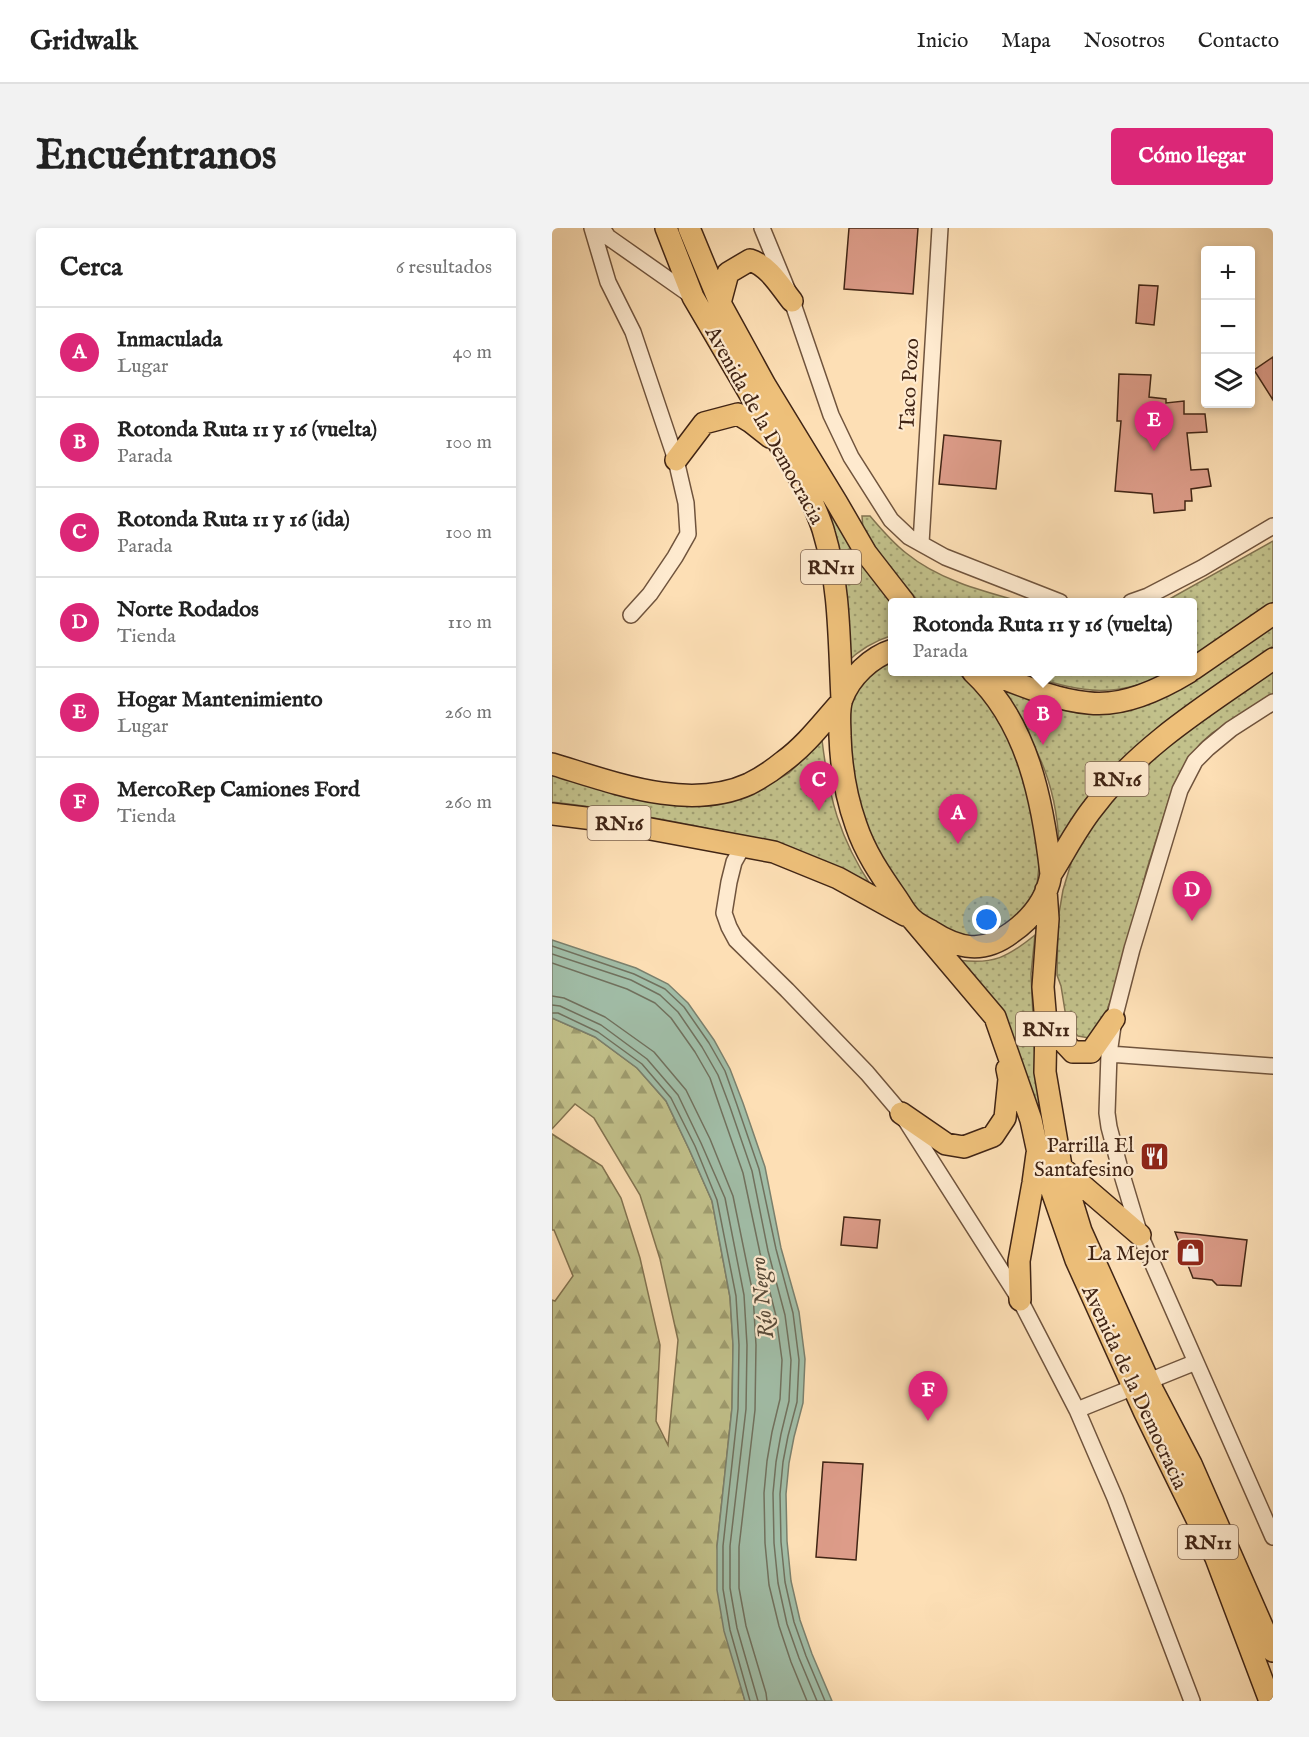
<!DOCTYPE html>
<html lang="es">
<meta charset="utf-8">
<style>
body{margin:0;font-family:"IM FELL English",serif;background:#f2f2f2;color:#222}
.controls{position:absolute;right:18px;top:18px;display:grid;overflow:hidden;border-radius:6px;box-shadow:0 3px 9px #0003}
.controls button{width:54px;height:54px;display:grid;place-items:center;padding:0;border:0;border-bottom:2px solid #e0e0e0;background:#fff;color:#222;font:30px sans-serif}
.you{position:absolute;left:435px;top:692px;width:21px;height:21px;margin:-15px;border:4px solid #fff;border-radius:50%;background:#1a73e8;box-shadow:0 0 0 9px #1a73e833}
.badge{display:grid;place-items:center;width:39px;height:39px;border-radius:50%;background:#db2777;color:#fff;font-size:20px;font-weight:700}
.pin{position:absolute;translate:-50% -50px;filter:drop-shadow(0 2px 3px #0008)}
.pin::after{content:'';position:absolute;top:32px;width:21px;height:18px;background:inherit;clip-path:polygon(0 0,100% 0,50% 100%)}
.popup{position:absolute;left:336px;top:370px;width:309px;height:78px;box-sizing:border-box;display:grid;place-content:center;border-radius:6px;background:#fff;filter:drop-shadow(0 2px 4px #0005);font-size:20px;white-space:nowrap;color:#767676}
.popup b{font-size:22px;color:#222}
.popup::after{content:'';position:absolute;left:50%;top:100%;margin-left:-12px;border:12px solid transparent;border-top-color:#fff}
.list{margin:0;padding:0;list-style:none}
h2{display:flex;justify-content:space-between;align-items:center;height:78px;margin:0;padding:0 24px;font-size:26px}
h2 small{font-size:20px;font-weight:400;color:#767676}
.list li{display:grid;grid-template-columns:39px 1fr auto;gap:18px;align-items:center;box-sizing:border-box;height:90px;padding:0 24px;border-top:2px solid #e0e0e0}
.list b{display:block;font-size:22px;white-space:nowrap}
.list p{margin:0;font-size:20px;white-space:nowrap;color:#767676}
.list em{font-size:20px;font-style:normal;color:#767676}
.icon{flex:none;width:33px;height:33px;fill:none;stroke:currentColor;stroke-width:2;stroke-linecap:round;stroke-linejoin:round}
.map{position:relative;flex:none;width:721px;height:1473px;overflow:hidden;border-radius:6px}
header{display:flex;align-items:center;gap:36px;box-sizing:border-box;height:84px;padding:0 30px;background:#fff;border-bottom:2px solid #e0e0e0}
header strong{font-size:28px}
nav{display:flex;gap:33px;margin-inline-start:auto;font-size:21px}
.intro{display:flex;align-items:center;justify-content:space-between;box-sizing:border-box;height:144px;padding:0 36px}
h1{margin:0;font-size:42px}
.button{padding:15px 27px;border-radius:6px;background:#db2777;color:#fff;font-size:21px;font-weight:700}
main{display:flex;gap:36px;padding:0 36px}
aside{flex:1;background:#fff;border-radius:6px;box-shadow:0 3px 9px #0003}
.map>svg:first-child{display:block}
.grass{fill:url(#grass-dots);stroke:#827350;stroke-width:1.5}
.forest{fill:url(#forest-firs);stroke:#827350;stroke-width:1.5}
.water{fill:#a1bda7;stroke:#7b806d;stroke-width:1.5}
.lines{fill:none;stroke-linecap:round;stroke-linejoin:round}
.shore{stroke:#71715e;stroke-width:1.5}
.building{fill:#dd9c89;stroke:#412515;stroke-width:1.5}
.minor-casing{stroke:#70543d;stroke-width:18}
.highway-casing{stroke:#412515;stroke-width:24}
.minor{stroke:#feeacf;stroke-width:15}
.highway{stroke:#eec07a;stroke-width:21}
.labels{text-anchor:middle;stroke-width:4.5;stroke-linejoin:round;paint-order:stroke}
.shield{fill:#feeacf;stroke:#7a604d;stroke-width:1.5}
.shield-label{font-size:20px;font-weight:bold;fill:#412515}
.street-label{font-size:21px;fill:#412515;stroke:#feeacf}
.poi-label{font-size:21px;fill:#412515;stroke:#feeacf;text-anchor:end}
.water-label{font-size:22px;font-style:italic;fill:#594b3a;stroke:#feeacf}
</style>
<header>
<strong>Gridwalk</strong>
<nav><a>Inicio</a><a>Mapa</a><a>Nosotros</a><a>Contacto</a></nav>
</header>
<div class="intro"><h1>Encuéntranos</h1><a class="button">Cómo llegar</a></div>
<main>
<aside>
<h2>Cerca<small>6 resultados</small></h2>
<ul class="list">
<li><span class="badge">A</span><div><b>Inmaculada</b><p>Lugar</p></div><em>40 m</em></li>
<li><span class="badge">B</span><div><b>Rotonda Ruta 11 y 16 (vuelta)</b><p>Parada</p></div><em>100 m</em></li>
<li><span class="badge">C</span><div><b>Rotonda Ruta 11 y 16 (ida)</b><p>Parada</p></div><em>100 m</em></li>
<li><span class="badge">D</span><div><b>Norte Rodados</b><p>Tienda</p></div><em>110 m</em></li>
<li><span class="badge">E</span><div><b>Hogar Mantenimiento</b><p>Lugar</p></div><em>260 m</em></li>
<li><span class="badge">F</span><div><b>MercoRep Camiones Ford</b><p>Tienda</p></div><em>260 m</em></li>
</ul>
</aside>
<div class="map">
<svg width="721" height="1473" viewBox="0 0 721 1473">
<defs>
<pattern id="grass-dots" width="8" height="8" patternUnits="userSpaceOnUse" patternTransform="scale(1.5)"><rect width="8" height="8" fill="#c2c18b"/><path d="M2 2h.1M6 6h.1" fill="none" stroke="#9f9d70" stroke-width="1.8" stroke-linecap="round"/></pattern>
<pattern id="forest-firs" width="22" height="20" patternUnits="userSpaceOnUse" patternTransform="scale(1.5)"><rect width="22" height="20" fill="#c2c18b"/><path d="M5 1l3.5 6h-7zM16 11l3.5 6h-7z" fill="#9f9d70"/></pattern>
</defs>
<rect width="100%" height="100%" fill="#fddfb5"/>
<filter id="stains"><feTurbulence type="fractalNoise" baseFrequency=".00333" numOctaves="4"/><feColorMatrix values="0 0 0 0 .2 0 0 0 0 .09 0 0 0 0 .02 0 0 0 .5 -.17"/></filter>
<radialGradient id="worn" r=".72"><stop offset=".6" stop-color="#630" stop-opacity="0"/><stop offset="1" stop-color="#630" stop-opacity=".3"/></radialGradient>
<path class="grass" d="M255,247L341,374V407C322,413 308,421 294,435Z
M310,288H318C329,301 341,315 354,325C387,352 430,363 470,374H367L331,331L311,301Z
M721,313V377L641,431V374H612Z
M721,394V418L683,446L507,616C504,551 483,513 447,462L449,458C484,479 529,491 570,484C585,481 600,474 614,468Z
M341,430V444H405L420,457L442,484L452,501L476,556L488,630L485,656L479,671L471,683L453,699L433,708L420,709L398,705L366,683L326,627L302,564L295,484L309,452Z
M721,441V467L660,505L648,516L639,528L625,553L617,571L594,644L578,709L566,755L556,779L553,795L537,810L526,808L520,802L514,789L509,758L505,747L506,691L511,662L520,632L530,608L544,585L623,506Z
M478,444H621C560,470 537,466 474,447Z
M270,512C277,570 287,610 320,659C291,649 267,629 238,619C208,609 175,605 144,598C96,589 49,579 0,574V547L56,560L216,557L237,545Z
M483,707L479,746L484,852L494,913L482,880L406,732C441,737 456,729 483,707Z"/>
<path class="forest" d="M0,790L43,809L85,840L114,873L137,921L160,973L178,1069L181,1117L180,1180L165,1318L186,1447L193,1473H0V1072L3,1073L21,1048L2,1002H0V906L50,938L69,970L88,1030L108,1117L104,1193L116,1217L126,1112L108,1031L88,967L42,890L23,876L0,901Z"/>
<path class="water" d="M0,712L84,740L116,756L136,775L162,812L178,841L191,875L213,939L229,1020L247,1084L253,1131L251,1175L242,1209L237,1235L234,1266L235,1313L239,1353L248,1392L260,1426L280,1473H193L172,1403L165,1362V1318L180,1180L181,1117L178,1069L160,973L137,921L114,873L85,840L43,809L0,790Z"/>
<g class="lines">
<path class="shore" d="M0,718L82,746L113,761L132,779L157,815L173,843L185,877L207,941L224,1021L241,1085L247,1132L245,1174L236,1208L231,1234L228,1266L229,1314L233,1354L242,1394L254,1428L273,1473
M0,726L79,752L108,767L126,784L150,819L166,847L178,879L200,943L216,1023L233,1087L239,1132L237,1173L229,1206L224,1234L221,1265L222,1315L226,1355L235,1396L247,1430L265,1473
M0,735L75,761L103,775L119,790L143,824L158,850L169,882L191,945L208,1025L224,1088L230,1132L228,1171L220,1204L215,1233L212,1265L213,1315L217,1357L227,1398L239,1434L255,1473
M0,768L12,770L53,789L102,824L134,862L158,911L181,968L201,1066L204,1117L203,1182L187,1319V1360L194,1398L214,1465L215,1473
M0,777L8,778L49,797L95,831L126,867L149,915L173,970L192,1067L195,1117L194,1181L178,1318V1360L185,1400L206,1473
M0,785H6L46,804L90,836L119,870L143,918L165,972L184,1068L187,1117L186,1181L171,1318V1361L178,1402L198,1473"/>
</g>
<path class="building" d="M297,0H366L361,66L292,61Z
M587,57L606,58L602,97L584,95Z
M721,129V172L702,142Z
M567,146L599,147L597,169L614,171V175L632,173V186H653L655,204L635,205L639,242L656,241L659,258L639,261L640,273H633V282L602,285L600,266L563,263L569,193H565Z
M392,207L449,213L444,261L387,256Z
M292,989L328,992L325,1020L289,1017Z
M623,1004L695,1012L689,1058L665,1057L660,1052L641,1050Z
M271,1234L311,1236L304,1332L264,1329Z"/>
<g class="lines">
<defs>
<path id="minor" d="M40,0L56,54L81,104L124,232L134,275L136,306L123,329L98,366L79,387
M50,0L56,9L140,68
M210,0L240,73L279,187L299,229L339,292L357,309L393,329L508,374
M369,315L388,0
M579,374L596,368L650,340L721,298
M721,474L679,501L656,520L643,533L628,562L580,721L562,791L557,826L555,885L557,899L567,937L588,1007L721,1309
M191,618L182,634L177,654L172,685L177,699L184,712L235,762L315,845L349,885L468,1072L525,1182L563,1270L640,1473
M557,826L721,838
M525,1182L644,1134"/>
<path id="highway" d="M114,0L141,69L259,270C263,282 269,293 272,305C288,358 287,416 290,471
M137,0L168,75L213,157L285,275L314,325L352,374
M168,75L176,45L198,32C217,38 228,58 240,73
M124,232L152,195L186,186L199,194L218,209
M341,422C319,429 298,449 290,471C286,482 288,496 288,508C289,538 294,569 304,597C313,624 328,646 344,669C349,676 353,685 360,691C365,696 373,700 379,703C407,721 431,726 459,705C479,691 495,671 499,646C491,574 476,495 421,444
M641,441L721,386
M435,444C466,456 503,472 537,475C571,479 609,461 637,444
M0,536C60,554 136,584 197,556C209,550 221,542 232,533C254,517 271,494 289,474
M0,586L50,592L222,624L286,650L353,687
M499,646C513,624 525,600 541,580C588,517 658,475 721,431
M494,662L496,691L491,759L494,795L493,844L509,938L529,1003L601,1163L639,1236L721,1423
M361,692L443,789L479,892L485,920L524,1032L593,1185L664,1330L718,1473
M494,795L521,824H539L562,791
M349,885L394,916L412,919L441,908L453,890L457,851L455,841
M509,939L588,1007
M468,1072L467,1033L481,955L485,926"/>
</defs>
<use href="#minor" class="minor-casing"/>
<use href="#highway" class="highway-casing"/>
<use href="#minor" class="minor"/>
<use href="#highway" class="highway"/>
</g>
<defs>
<symbol id="restaurant-square" viewBox="-11 -11 22 22"><rect x="-9" y="-9" width="18" height="18" rx="4" fill="#8f2418" stroke="#feeacf"/><path d="M-5-6h1v4h1v-4h1v4h1v-4h1v5L-1.5 .5V6h-2V.5L-5-1ZM5-6V6H3V1.5H1.5Q1.5-4 5-6Z" fill="#fff"/></symbol>
<symbol id="shop-square" viewBox="-11 -11 22 22"><rect x="-9" y="-9" width="18" height="18" rx="4" fill="#8f2418" stroke="#feeacf"/><path d="M-5-2.5h2.3a2.7 3.5 0 0 1 5.4 0H5L5.5 6h-11ZM-1.5-2.5h3a1.5 2.3 0 0 0-3 0Z" fill="#fff"/></symbol>
</defs>
<g fill-rule="evenodd">
<use href="#restaurant-square" x="586" y="912" width="33" height="33"/>
<use href="#shop-square" x="622" y="1008" width="33" height="33"/>
</g>
<g class="labels">
<g class="shield">
<rect x="249" y="322" width="60" height="34" rx="4.5"/>
<rect x="533.5" y="534" width="63" height="34" rx="4.5"/>
<rect x="35.5" y="578" width="63" height="34" rx="4.5"/>
<rect x="464" y="784" width="60" height="34" rx="4.5"/>
<rect x="626" y="1297" width="60" height="34" rx="4.5"/>
</g>
<g class="shield-label">
<text x="279" y="346">RN11</text>
<text x="565" y="558">RN16</text>
<text x="67" y="602">RN16</text>
<text x="494" y="808">RN11</text>
<text x="656" y="1321">RN11</text>
</g>
<g class="street-label">
<text transform="translate(357 156) rotate(-87)" y="7">Taco Pozo</text>
<text transform="translate(213 197) rotate(61)" y="7">Avenida de la Democracia</text>
<text transform="translate(583 1159) rotate(65)" y="7">Avenida de la Democracia</text>
</g>
<g class="poi-label">
<text x="582" y="924">Parrilla El<tspan x="582" dy="24">Santafesino</tspan></text>
<text x="617" y="1032">La Mejor</text>
</g>
<g class="water-label">
<text transform="translate(209 1070) rotate(-96)" y="8">Río Negro</text>
</g>
</g>
<rect width="100%" height="100%" filter="url(#stains)"/>
<rect width="100%" height="100%" fill="url(#worn)"/>
</svg>
<div class="controls">
<button>+</button>
<button>−</button>
<button><svg class="icon" aria-label="layers" viewBox="0 0 24 24"><path d="M12 4l9 5-9 5-9-5zM3 14l9 5 9-5"/></svg></button>
</div>
<div class="you"></div>
<div class="pin badge" style="left:406px;top:616px">A</div>
<div class="pin badge" style="left:491px;top:517px">B</div>
<div class="popup"><b>Rotonda Ruta 11 y 16 (vuelta)</b>Parada</div>
<div class="pin badge" style="left:267px;top:583px">C</div>
<div class="pin badge" style="left:640px;top:693px">D</div>
<div class="pin badge" style="left:602px;top:223px">E</div>
<div class="pin badge" style="left:376px;top:1193px">F</div>
</div>
</main>
